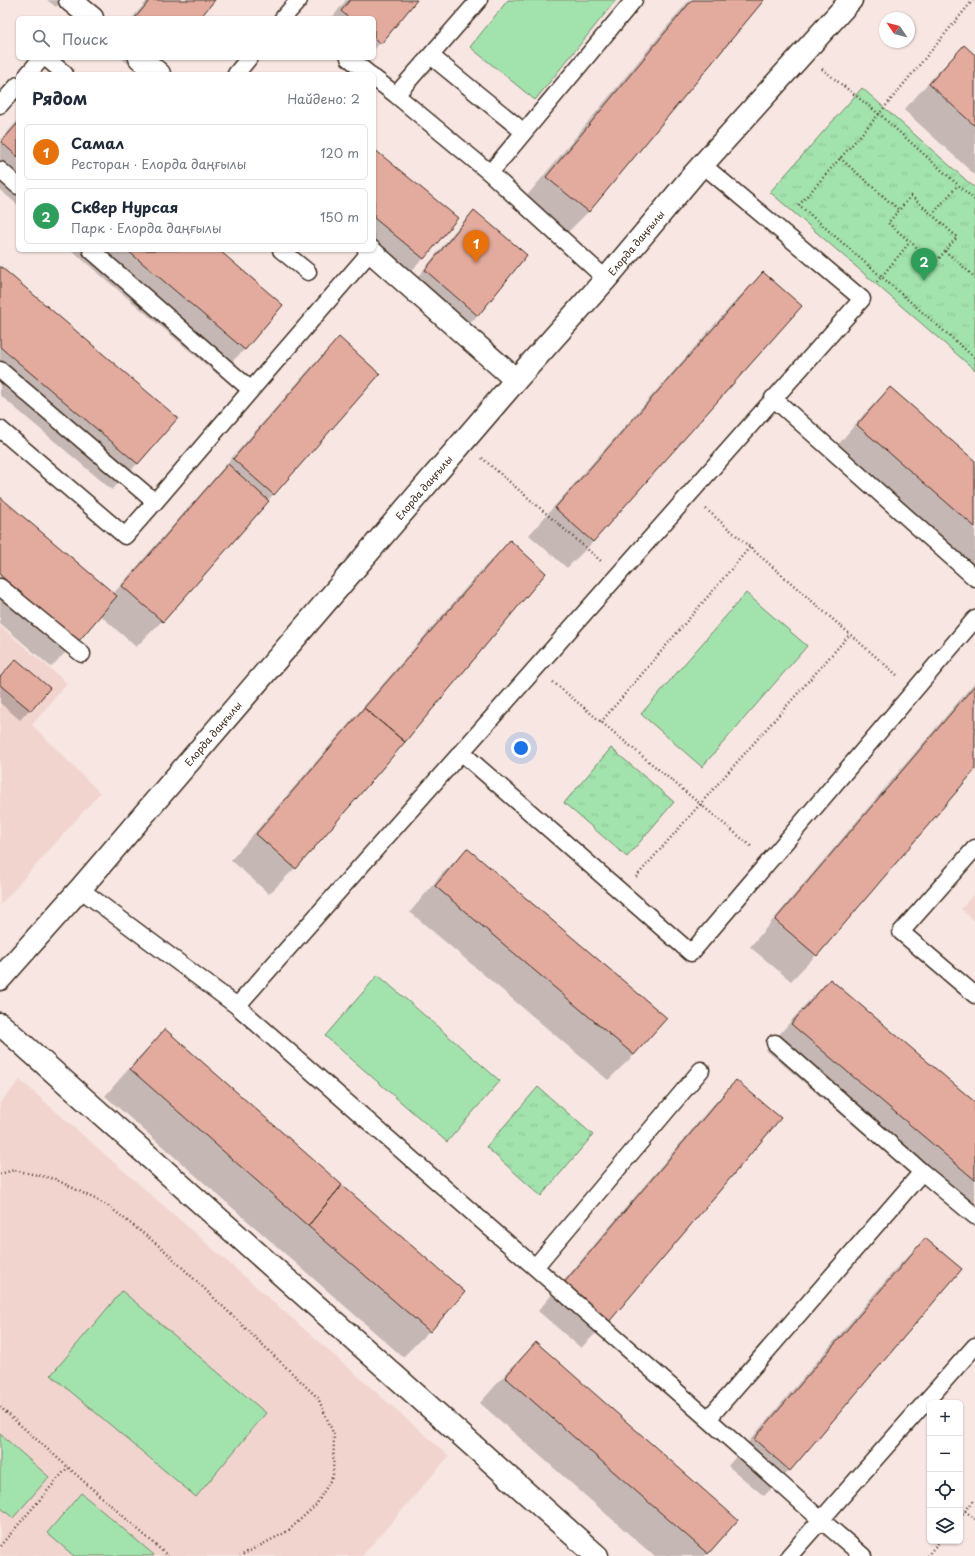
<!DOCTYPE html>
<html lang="ru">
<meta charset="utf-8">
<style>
body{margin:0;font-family:"Playpen Sans",sans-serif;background:#f6f6f7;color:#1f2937}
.controls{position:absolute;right:12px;bottom:12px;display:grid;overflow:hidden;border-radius:6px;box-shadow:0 1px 3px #0004}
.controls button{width:36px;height:36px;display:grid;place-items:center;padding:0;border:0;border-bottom:1px solid #e0e1e3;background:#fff;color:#1f2937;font:20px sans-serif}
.compass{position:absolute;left:879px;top:12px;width:36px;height:36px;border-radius:50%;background:#fff;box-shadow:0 1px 3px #0004;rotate:305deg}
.you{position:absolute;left:521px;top:748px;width:14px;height:14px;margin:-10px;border:3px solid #fff;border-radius:50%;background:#1a73e8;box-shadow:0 0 0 6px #1a73e833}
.badge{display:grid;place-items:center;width:26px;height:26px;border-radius:50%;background:#1a73e8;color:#fff;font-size:13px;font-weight:700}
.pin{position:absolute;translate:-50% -33px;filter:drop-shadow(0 1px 2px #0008)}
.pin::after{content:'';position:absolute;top:21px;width:14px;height:12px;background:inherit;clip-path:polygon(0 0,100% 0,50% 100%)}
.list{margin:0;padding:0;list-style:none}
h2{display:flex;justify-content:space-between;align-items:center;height:52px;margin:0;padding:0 16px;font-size:17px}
h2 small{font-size:13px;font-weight:400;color:#747a83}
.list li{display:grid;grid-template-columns:26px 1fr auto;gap:12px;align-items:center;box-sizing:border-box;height:56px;margin:0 8px 8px;padding:0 8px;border:1px solid #e0e1e3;border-radius:6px}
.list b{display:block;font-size:15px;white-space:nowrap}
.list p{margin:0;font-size:13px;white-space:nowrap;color:#747a83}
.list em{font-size:13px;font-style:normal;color:#747a83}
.icon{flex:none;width:22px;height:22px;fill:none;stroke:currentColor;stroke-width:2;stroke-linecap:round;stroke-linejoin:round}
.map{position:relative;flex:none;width:975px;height:1556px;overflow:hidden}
.search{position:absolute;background:#fff;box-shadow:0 1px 3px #0004;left:16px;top:16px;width:360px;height:44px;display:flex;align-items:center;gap:10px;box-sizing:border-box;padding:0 14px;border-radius:6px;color:#747a83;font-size:15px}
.panel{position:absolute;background:#fff;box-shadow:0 1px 3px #0004;left:16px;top:72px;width:360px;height:180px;border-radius:6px}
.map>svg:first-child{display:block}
.built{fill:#f1d4ce}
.grass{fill:url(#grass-tufts);stroke:#6e8666}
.garden{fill:#a2e3ad;stroke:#6e8666}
.shadow{fill:#0003}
.building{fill:#e3aa9e;stroke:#3b2a1e}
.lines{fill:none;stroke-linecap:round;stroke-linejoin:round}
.service-casing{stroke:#3b2a1e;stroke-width:19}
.minor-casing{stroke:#3b2a1e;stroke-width:25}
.tertiary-casing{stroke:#3b2a1e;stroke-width:25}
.path{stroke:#3b2a1e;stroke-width:2.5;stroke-dasharray:1 3;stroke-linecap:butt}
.service{stroke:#fff;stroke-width:16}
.minor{stroke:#fff;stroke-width:22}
.tertiary{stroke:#fff;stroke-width:22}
.labels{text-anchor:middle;stroke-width:4;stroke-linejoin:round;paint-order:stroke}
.street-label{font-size:10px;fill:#3b2a1e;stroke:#fff}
</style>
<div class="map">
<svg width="975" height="1556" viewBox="0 0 975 1556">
<defs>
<pattern id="grass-tufts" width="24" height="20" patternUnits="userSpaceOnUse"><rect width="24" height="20" fill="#a2e3ad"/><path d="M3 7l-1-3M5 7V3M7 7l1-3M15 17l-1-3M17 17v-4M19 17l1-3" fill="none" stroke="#8cc394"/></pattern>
</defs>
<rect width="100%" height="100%" fill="#f7e6e2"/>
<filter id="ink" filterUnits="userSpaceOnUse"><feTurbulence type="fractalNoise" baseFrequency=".025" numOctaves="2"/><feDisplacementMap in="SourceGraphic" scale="8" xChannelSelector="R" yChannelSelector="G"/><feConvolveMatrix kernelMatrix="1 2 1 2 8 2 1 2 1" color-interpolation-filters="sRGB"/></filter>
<g filter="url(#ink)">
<path class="built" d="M0,626L67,683L32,725L100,793L0,905Z
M975,893V921L961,909Z
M20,1080L449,1456L362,1556H0V1103Z"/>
<path class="grass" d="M862,88L975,188V370L770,192Z
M611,748L674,802L627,857L564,803Z
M538,1087L593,1135L541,1196L486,1147Z"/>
<path class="garden" d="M508,0H616L535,100L470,47Z
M746,593L807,646L702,767L641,714Z
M378,975L500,1081L447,1142L325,1036Z
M122,1291L266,1413L196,1497L51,1375Z
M0,1434L49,1477L13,1518L0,1507Z
M81,1493L154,1555L153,1556H74L47,1533Z"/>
<path class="shadow" d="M47,0H63L56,7Z
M148,0H214L198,18H132Z
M346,0H415L374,50V18H332Z
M689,0H763L588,212L563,237L521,203Z
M964,46L975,56V175L904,110L938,72Z
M121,58H163L147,74H141Z
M18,120V205L0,190V141Z
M374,150L424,258L398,284L356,250H374Z
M474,211L525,256L477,316L463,330L411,285L459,226Z
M71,250H218L282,305L244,350L218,375Z
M0,267L177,418L137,464L112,490L0,395Z
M763,273L593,542L567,568L529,535L737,299Z
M339,339L379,374L162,621L136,647L100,615L77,641L51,667L0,623V498L113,594L313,365Z
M890,388L975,462V576L832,452L864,414Z
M510,542L295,868L269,894L231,860L484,567Z
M16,660L49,688L20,720L0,703V677Z
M975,682V769L816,955L791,981L750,947Z
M467,849L634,1055L608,1080L410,912L441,875Z
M830,980L975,1104V1221L971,1225L766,1050L804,1006Z
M165,1031L429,1331L403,1357L105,1096L139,1057Z
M736,1081L607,1322L581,1348L538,1311L711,1107Z
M925,1239L790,1470L764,1496L728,1466L899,1265Z
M536,1343L737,1520L705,1556H654L480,1403L510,1369Z"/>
<path class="building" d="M150,0H215L200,18H135Z
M350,0H417L381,44L374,38V18H349L341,11Z
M692,0H764L589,212L546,177Z
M964,45L975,55V126L929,84Z
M18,123V157L1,142Z
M374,149L458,218L424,259L374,218Z
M474,210L527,255L478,316L425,270Z
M127,250H219L283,305L245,350Z
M0,266L178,418L138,464L0,347Z
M763,272L802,306L593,542L555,508Z
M339,337L380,374L274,495L233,459Z
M890,387L975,461V527L857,425Z
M228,464L269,501L163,622L122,586Z
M0,497L117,596L78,642L0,575Z
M510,540L546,573L405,742L364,708Z
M16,659L50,688L31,711L0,685V677Z
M975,685V770L817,956L775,920Z
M364,708L405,742L296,869L256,834Z
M467,848L667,1018L634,1055L435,886Z
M830,979L975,1102V1180L791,1024Z
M165,1029L342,1185L308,1226L130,1069Z
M736,1080L781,1118L608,1323L563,1284Z
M342,1185L465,1292L430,1332L308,1226Z
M925,1238L962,1269L790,1471L754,1439Z
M536,1342L738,1520L708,1554L505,1377Z"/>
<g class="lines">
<defs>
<path id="service" d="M479,0L396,95L490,173
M283,18L299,0
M431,56L524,132
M46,58L65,74
M349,58L369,74
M28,74L42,58
M236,74L249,58
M374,78L396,95
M0,105L18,85
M0,170L18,186
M91,250L251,390L371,251
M281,250L308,272
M606,279L490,173L634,0
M0,370L155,502L251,390
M773,398L975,578
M0,429L125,536L155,502
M0,587L82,654
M461,752L691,953L975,619
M975,848L901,932L975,995
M80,889L237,1006L708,1419L821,1520L863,1556
M237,1006L862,299L703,165
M775,1043L922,1172L975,1216
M535,1267L701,1070
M708,1419L922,1172
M789,1556L975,1346"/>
<path id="minor" d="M70,0L92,18
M140,58L159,74
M369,250L516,380
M0,1024L597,1556"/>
<g id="tertiary">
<path id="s1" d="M0,979L80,889L516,380L606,279L694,174L851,0"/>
</g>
</defs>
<use href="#service" class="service-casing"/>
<use href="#minor" class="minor-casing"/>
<use href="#tertiary" class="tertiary-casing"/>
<path class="path" d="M973,0L879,114L799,205L975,358
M822,69L879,114L975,200
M840,158L899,210
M911,196L957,237L935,263L888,223Z
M932,215L958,185
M945,251L975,277
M877,282L910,242
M482,458L601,561
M706,509L898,676
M553,682L752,847
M601,722L750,547
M636,877L850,634
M0,1174L14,1170L55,1179L107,1205L163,1249L318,1398L334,1435L333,1476L316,1505L288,1531L240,1556
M0,1407L168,1556
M965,1511L975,1519
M960,1517L975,1499
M0,1546L68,1467
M927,1556L940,1541"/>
<use href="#service" class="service"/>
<use href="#minor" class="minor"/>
<use href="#tertiary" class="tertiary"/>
</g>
</g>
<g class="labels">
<g class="street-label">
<text dy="4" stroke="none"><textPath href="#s1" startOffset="973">Елорда даңғылы</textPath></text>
<text dy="4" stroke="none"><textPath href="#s1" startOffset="649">Елорда даңғылы</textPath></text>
<text dy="4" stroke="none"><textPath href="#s1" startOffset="325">Елорда даңғылы</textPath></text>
</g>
</g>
</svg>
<div class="controls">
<button>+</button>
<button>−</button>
<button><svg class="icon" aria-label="locate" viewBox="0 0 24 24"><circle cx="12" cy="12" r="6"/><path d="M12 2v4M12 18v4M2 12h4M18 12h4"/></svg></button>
<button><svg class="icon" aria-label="layers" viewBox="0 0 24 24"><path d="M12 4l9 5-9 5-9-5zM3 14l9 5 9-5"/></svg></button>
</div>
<svg class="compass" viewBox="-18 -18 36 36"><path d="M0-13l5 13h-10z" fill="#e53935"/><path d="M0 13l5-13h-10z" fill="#747a83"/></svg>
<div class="you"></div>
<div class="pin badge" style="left:476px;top:263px;background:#e8710a">1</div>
<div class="pin badge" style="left:924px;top:281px;background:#2e9e5b">2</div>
<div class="search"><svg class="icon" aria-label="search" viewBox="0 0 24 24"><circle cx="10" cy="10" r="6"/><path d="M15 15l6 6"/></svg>Поиск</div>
<section class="panel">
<h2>Рядом<small>Найдено: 2</small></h2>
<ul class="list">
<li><span class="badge" style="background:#e8710a">1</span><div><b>Самал</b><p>Ресторан · Елорда даңғылы</p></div><em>120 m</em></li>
<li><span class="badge" style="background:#2e9e5b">2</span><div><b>Сквер Нурсая</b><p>Парк · Елорда даңғылы</p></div><em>150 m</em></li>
</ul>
</section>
</div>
